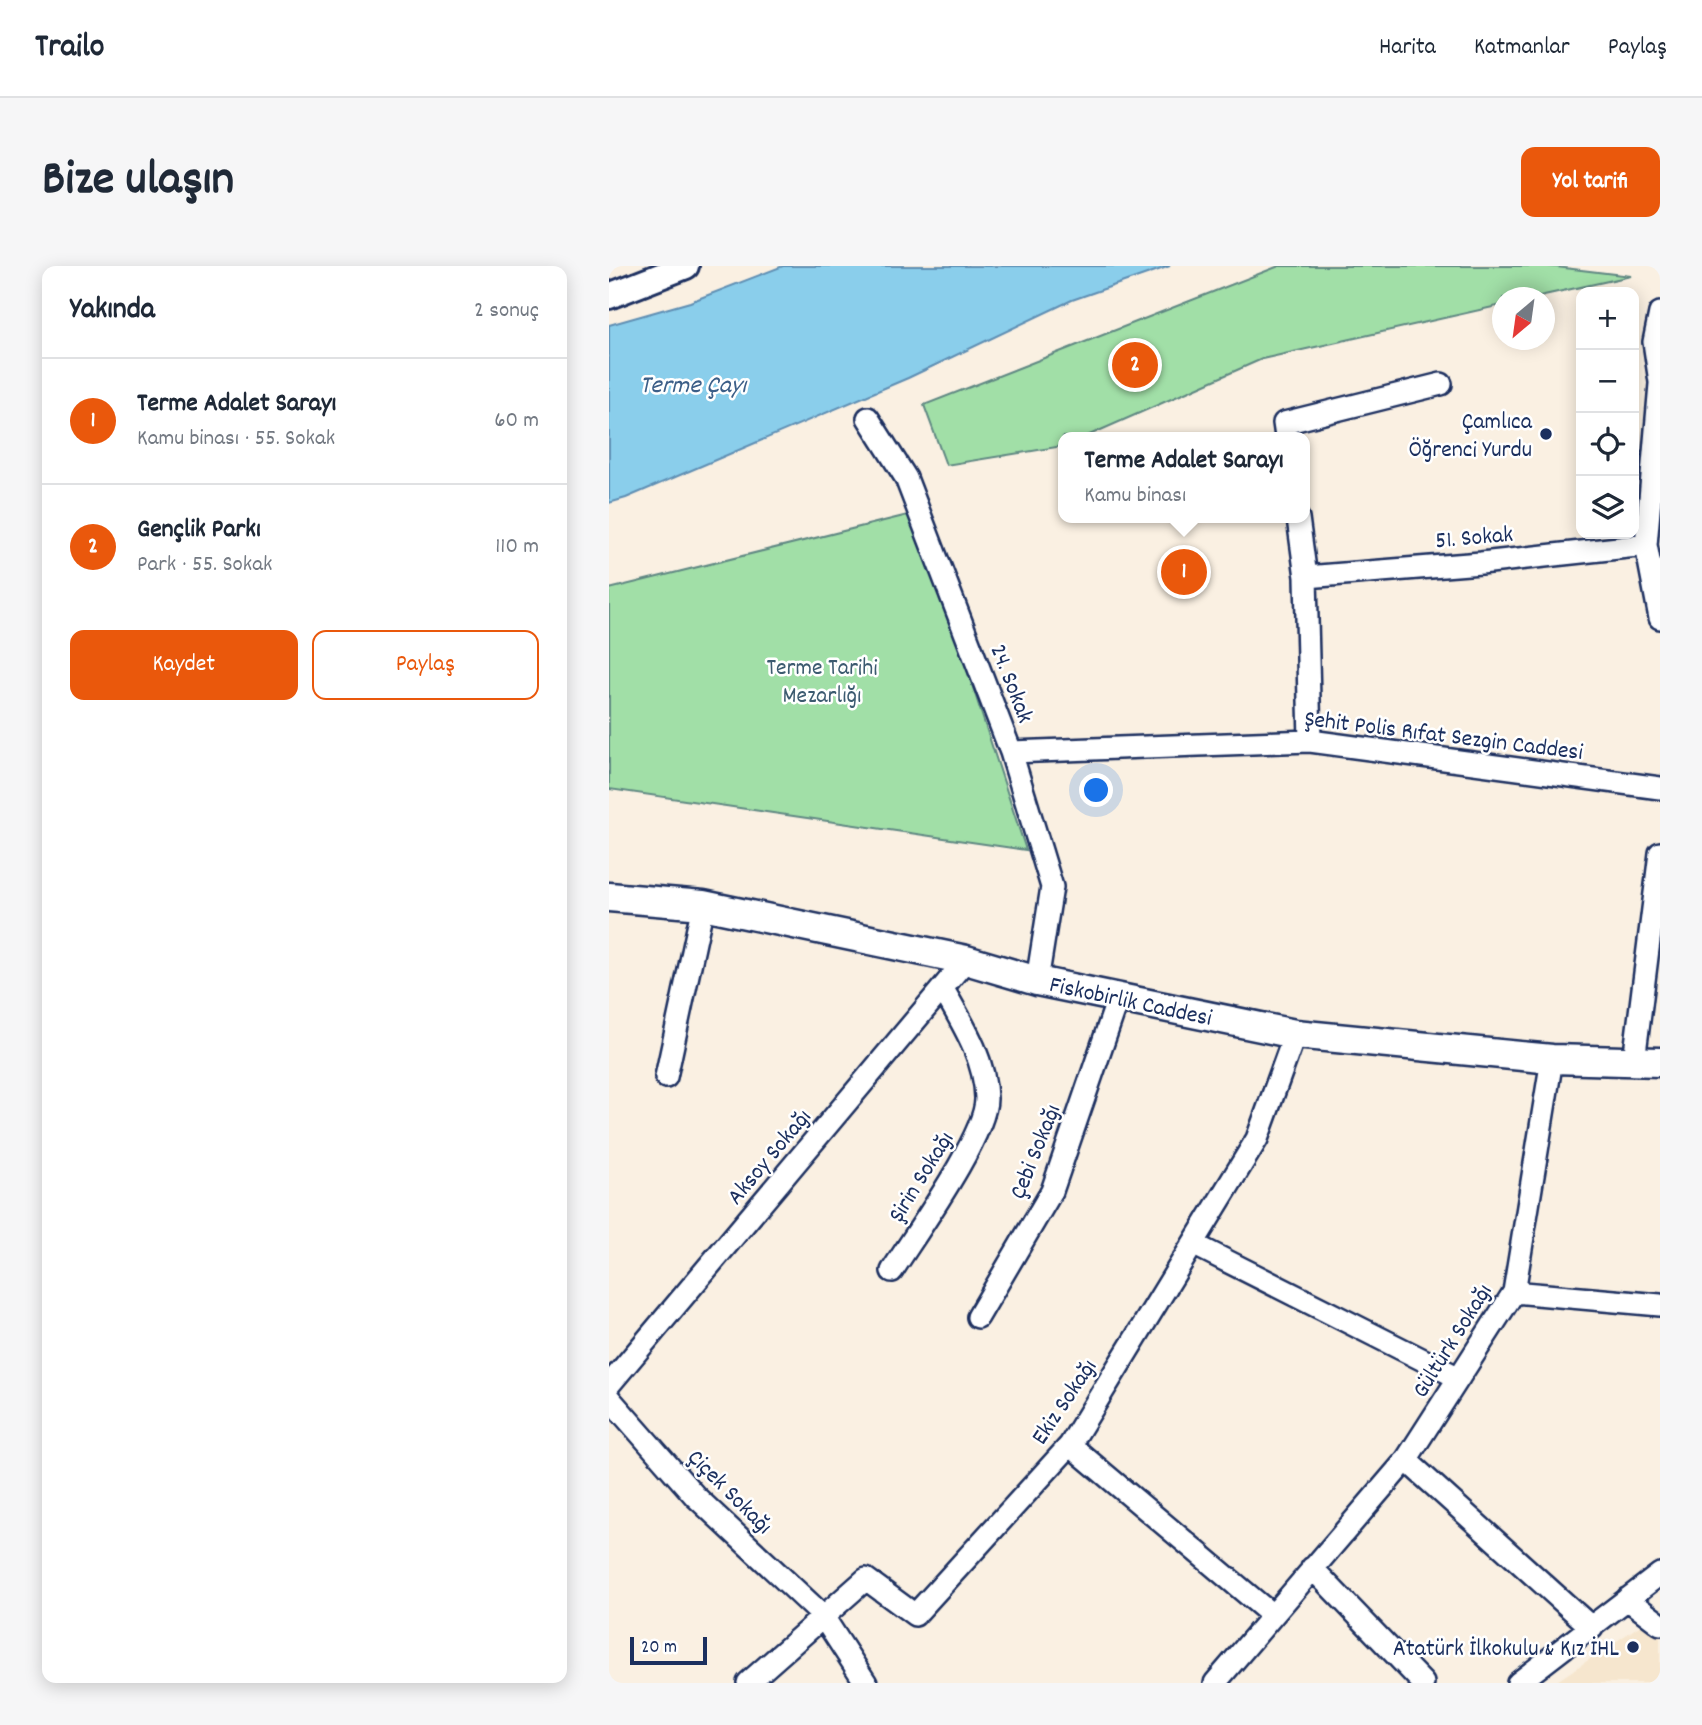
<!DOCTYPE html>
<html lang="tr">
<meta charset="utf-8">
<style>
body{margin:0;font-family:Dekko,sans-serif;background:#f6f6f7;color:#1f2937}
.controls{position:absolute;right:21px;top:21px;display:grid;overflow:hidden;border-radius:14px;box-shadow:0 4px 18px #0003}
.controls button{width:63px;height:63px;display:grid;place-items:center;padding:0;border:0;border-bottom:2px solid #e0e1e3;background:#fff;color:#1f2937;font:35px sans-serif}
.compass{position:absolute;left:883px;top:21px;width:63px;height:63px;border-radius:50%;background:#fff;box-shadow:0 4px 18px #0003;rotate:209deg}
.scale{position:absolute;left:21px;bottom:18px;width:77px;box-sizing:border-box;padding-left:7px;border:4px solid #1b2f5e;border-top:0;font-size:19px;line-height:24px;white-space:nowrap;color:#1b2f5e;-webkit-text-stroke:5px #fff;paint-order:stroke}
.you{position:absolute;left:488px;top:525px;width:24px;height:24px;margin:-18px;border:5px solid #fff;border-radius:50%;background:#1a73e8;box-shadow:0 0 0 10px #1a73e833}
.badge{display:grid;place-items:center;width:46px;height:46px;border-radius:50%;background:#ea580c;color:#fff;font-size:23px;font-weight:700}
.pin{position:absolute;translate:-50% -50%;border:4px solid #fff;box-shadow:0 2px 7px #0006}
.popup{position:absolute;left:449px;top:166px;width:252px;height:91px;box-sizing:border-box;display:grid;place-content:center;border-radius:14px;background:#fff;filter:drop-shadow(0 2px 5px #0005);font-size:23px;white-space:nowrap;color:#747a83}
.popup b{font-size:26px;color:#1f2937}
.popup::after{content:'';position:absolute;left:50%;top:100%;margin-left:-14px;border:14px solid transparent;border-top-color:#fff}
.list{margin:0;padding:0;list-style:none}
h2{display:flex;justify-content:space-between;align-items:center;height:91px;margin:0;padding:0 28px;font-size:30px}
h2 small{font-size:23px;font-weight:400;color:#747a83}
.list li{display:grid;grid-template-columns:46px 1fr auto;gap:21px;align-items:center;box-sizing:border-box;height:126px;padding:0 28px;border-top:2px solid #e0e1e3}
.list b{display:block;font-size:26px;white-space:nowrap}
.list p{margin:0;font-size:23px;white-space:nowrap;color:#747a83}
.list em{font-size:23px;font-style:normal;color:#747a83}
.actions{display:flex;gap:14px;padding:21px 28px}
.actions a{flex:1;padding:16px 0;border:2px solid #ea580c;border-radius:14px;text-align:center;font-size:24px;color:#ea580c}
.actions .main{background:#ea580c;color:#fff}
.icon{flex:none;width:38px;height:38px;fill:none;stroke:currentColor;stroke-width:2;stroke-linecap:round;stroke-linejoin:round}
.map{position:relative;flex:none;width:1051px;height:1417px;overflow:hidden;border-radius:14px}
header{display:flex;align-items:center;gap:42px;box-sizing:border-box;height:98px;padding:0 35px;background:#fff;border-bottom:2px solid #e0e1e3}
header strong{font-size:33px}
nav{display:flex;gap:38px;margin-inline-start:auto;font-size:24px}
.intro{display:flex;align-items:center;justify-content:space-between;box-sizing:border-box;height:168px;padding:0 42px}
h1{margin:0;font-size:49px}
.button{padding:18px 32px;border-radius:14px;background:#ea580c;color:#fff;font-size:24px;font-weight:700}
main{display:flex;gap:42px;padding:0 42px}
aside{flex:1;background:#fff;border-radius:14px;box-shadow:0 4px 18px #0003}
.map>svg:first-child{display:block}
.built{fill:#f6e6ce}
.green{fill:#a1dfa7;stroke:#5e8782;stroke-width:2}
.water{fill:#8aceeb;stroke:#5e8eb3;stroke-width:2}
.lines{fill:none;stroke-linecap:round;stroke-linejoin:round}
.minor-casing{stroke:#1b2f5e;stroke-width:26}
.tertiary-casing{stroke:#1b2f5e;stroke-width:30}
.secondary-casing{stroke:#1b2f5e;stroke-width:33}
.minor{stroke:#fff;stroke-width:21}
.tertiary{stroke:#fff;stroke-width:24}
.secondary{stroke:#fff;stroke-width:28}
.poi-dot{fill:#1b2f5e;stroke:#fff;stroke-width:2.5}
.labels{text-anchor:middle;stroke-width:5;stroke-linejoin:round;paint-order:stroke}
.poi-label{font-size:24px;fill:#1b2f5e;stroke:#fff;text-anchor:end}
.street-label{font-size:24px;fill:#1b2f5e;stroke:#fff}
.park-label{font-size:24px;fill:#3c5b70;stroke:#fff}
.water-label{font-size:26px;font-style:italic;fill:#3c5f88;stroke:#fff}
</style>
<header>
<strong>Trailo</strong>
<nav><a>Harita</a><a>Katmanlar</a><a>Paylaş</a></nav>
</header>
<div class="intro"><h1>Bize ulaşın</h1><a class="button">Yol tarifi</a></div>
<main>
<aside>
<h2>Yakında<small>2 sonuç</small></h2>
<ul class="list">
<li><span class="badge">1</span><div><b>Terme Adalet Sarayı</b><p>Kamu binası · 55. Sokak</p></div><em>60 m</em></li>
<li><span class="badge">2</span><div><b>Gençlik Parkı</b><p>Park · 55. Sokak</p></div><em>110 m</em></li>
</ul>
<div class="actions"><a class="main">Kaydet</a><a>Paylaş</a></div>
</aside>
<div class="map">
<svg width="1051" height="1417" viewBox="0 0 1051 1417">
<rect width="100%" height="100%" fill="#faf0e2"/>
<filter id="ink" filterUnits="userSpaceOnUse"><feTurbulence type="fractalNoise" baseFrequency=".0143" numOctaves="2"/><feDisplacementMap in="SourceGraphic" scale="14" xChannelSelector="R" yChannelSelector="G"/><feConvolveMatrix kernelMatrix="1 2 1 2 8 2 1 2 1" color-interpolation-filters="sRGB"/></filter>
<g filter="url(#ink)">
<path class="built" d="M1051,1346V1417H945Z"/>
<path class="green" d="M670,0H939L1022,10L926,31L894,32L893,39L653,93L476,171H454V180L337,199L315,139Z
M307,247L417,584L0,523V323Z"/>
<path class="water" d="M174,0H561L463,34L299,112L17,232L0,237V59L81,36Z"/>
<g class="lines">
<defs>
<path id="minor" d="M1051,47L1045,76L1051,116
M1051,118L1037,279L1051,352
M259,152L297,212L402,486L443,621L428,715
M677,171L675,157L832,118
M689,252L697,311L701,475
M697,311L872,297L1037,279
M402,486L701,475L1051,522
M1025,795L1051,587
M57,811L94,639
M584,978L850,1112
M283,1005C305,970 378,869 377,832C376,792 353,757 334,723
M905,1026L1051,1039
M369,1051L443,925L510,730
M0,1119L357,694
M0,1132L86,1230L213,1349L257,1417
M461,1179L663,1349
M797,1194L983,1362
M703,1302L814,1417
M1018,1333L1051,1358
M139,1417L257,1313L306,1349L461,1179L648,873L686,768
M606,1417L797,1194L905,1026L943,793
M909,1417L1051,1308"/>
<path id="tertiary" d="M0,30L77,0"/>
<path id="secondary" d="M0,631L94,639L357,694L428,715L686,768L943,793L1051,796"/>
</defs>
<use href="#minor" class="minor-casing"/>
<use href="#tertiary" class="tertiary-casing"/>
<use href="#secondary" class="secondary-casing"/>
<use href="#minor" class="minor"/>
<use href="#tertiary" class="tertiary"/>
<use href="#secondary" class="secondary"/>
</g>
</g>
<g class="poi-dot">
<circle cx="937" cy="168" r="7"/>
<circle cx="1024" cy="1381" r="7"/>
</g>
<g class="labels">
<g class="poi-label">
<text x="923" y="162">Çamlıca<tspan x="923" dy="28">Öğrenci Yurdu</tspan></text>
<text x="1010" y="1389">Atatürk İlkokulu &amp; Kız İHL</text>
</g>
<g class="street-label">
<text transform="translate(865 270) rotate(-5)" y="8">51. Sokak</text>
<text transform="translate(404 417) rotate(69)" y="8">24. Sokak</text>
<text transform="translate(835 468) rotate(7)" y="8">Şehit Polis Rıfat Sezgin Caddesi</text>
<text transform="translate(522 734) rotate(12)" y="8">Fiskobirlik Caddesi</text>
<text transform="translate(425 885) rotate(-68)" y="8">Çebi Sokağı</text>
<text transform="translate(159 890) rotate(-50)" y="8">Aksoy Sokağı</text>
<text transform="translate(311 910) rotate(-58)" y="8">Şirin Sokağı</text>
<text transform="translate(842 1074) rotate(-58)" y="8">Gültürk Sokağı</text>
<text transform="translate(454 1135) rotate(-56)" y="8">Ekiz Sokağı</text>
<text transform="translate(122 1225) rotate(45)" y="8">Çiçek Sokağı</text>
</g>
<g class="park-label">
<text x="213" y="408">Terme Tarihi<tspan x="213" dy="28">Mezarlığı</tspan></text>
</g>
<g class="water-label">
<text x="84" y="126">Terme Çayı</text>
</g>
</g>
</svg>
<div class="controls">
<button>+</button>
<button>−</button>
<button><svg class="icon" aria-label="locate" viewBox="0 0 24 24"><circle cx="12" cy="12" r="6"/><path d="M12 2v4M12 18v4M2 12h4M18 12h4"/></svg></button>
<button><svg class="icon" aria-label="layers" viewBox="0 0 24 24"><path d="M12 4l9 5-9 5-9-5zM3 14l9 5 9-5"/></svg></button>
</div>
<svg class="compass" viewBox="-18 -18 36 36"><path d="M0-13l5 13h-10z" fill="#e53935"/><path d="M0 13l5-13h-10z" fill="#747a83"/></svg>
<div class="scale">20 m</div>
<div class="you"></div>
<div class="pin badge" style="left:575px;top:306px">1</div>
<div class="popup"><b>Terme Adalet Sarayı</b>Kamu binası</div>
<div class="pin badge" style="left:526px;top:99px">2</div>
</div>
</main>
